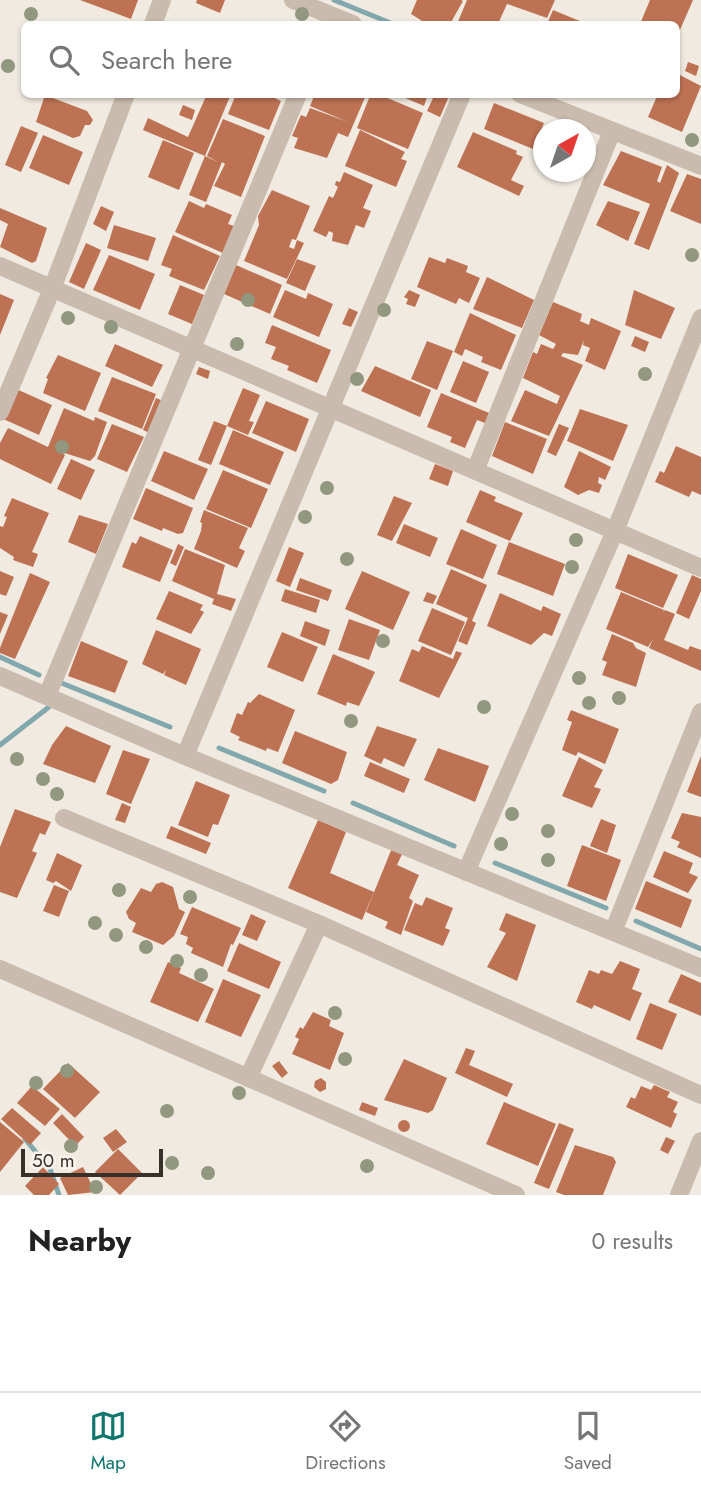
<!DOCTYPE html>
<style>
body{margin:0;font-family:Jost,sans-serif;background:#f6f6f6;color:#222}
.compass{position:absolute;left:533px;top:119px;width:63px;height:63px;border-radius:50%;background:#fff;box-shadow:0 2px 5px #0004;rotate:40deg}
.scale{position:absolute;left:21px;bottom:18px;width:142px;box-sizing:border-box;padding-left:7px;border:4px solid #38302b;border-top:0;font-size:19px;line-height:24px;white-space:nowrap;color:#38302b;-webkit-text-stroke:5px #f9f4ed;paint-order:stroke}
.list{margin:0;padding:0;list-style:none}
h2{display:flex;justify-content:space-between;align-items:center;height:91px;margin:0;padding:0 28px;font-size:30px}
h2 small{font-size:23px;font-weight:400;color:#767676}
.icon{flex:none;width:38px;height:38px;fill:none;stroke:currentColor;stroke-width:2;stroke-linecap:round;stroke-linejoin:round}
.map{position:relative;flex:none;width:701px;height:1195px;overflow:hidden}
.search{position:absolute;background:#fff;box-shadow:0 2px 5px #0004;left:21px;right:21px;top:21px;height:77px;display:flex;align-items:center;gap:18px;box-sizing:border-box;padding:0 24px;border-radius:10px;color:#767676;font-size:26px}
.sheet{height:196px;background:#fff}
nav{display:flex;justify-content:space-around;align-items:center;box-sizing:border-box;height:98px;border-top:2px solid #e0e0e0;background:#fff;font-size:19px;color:#767676}
nav a{display:grid;justify-items:center;gap:4px}
nav .on{color:#0f766e}
.map>svg:first-child{display:block}
.lines{fill:none;stroke-linecap:round;stroke-linejoin:round}
.stream{stroke:#81a8ad;stroke-width:5}
.building{fill:#bd7253}
.minor{stroke:#c9bbad;stroke-width:18}
.tree{fill:#92987f}
</style>
<div class="map">
<svg width="701" height="1195" viewBox="0 0 701 1195">
<rect width="100%" height="100%" fill="#f1eae0"/>
<g class="lines">
<path class="stream" d="M334,0L393,24
M0,657L39,675
M59,682L170,727
M0,745L49,707
M219,748L324,791
M353,803L454,846
M495,863L606,908
M636,921L701,949
M25,1139L50,1169L59,1195"/>
</g>
<path class="building" d="M80,0H138L131,19Z
M197,0H225L220,13L196,3Z
M417,0H461L463,1L450,24H427L411,14Z
M467,0H555L547,18L507,4L498,24H457Z
M650,0H693L676,39V24H640Z
M553,10L587,24H547Z
M688,62L699,66L696,76L685,71Z
M676,73L701,86L682,132L648,117L658,94H676Z
M207,94H231L205,156L143,130L148,118L188,137Z
M236,94H266L281,101L269,130L228,114Z
M315,94H378L423,113L408,149L357,128L370,96L366,95L348,137L338,133L327,158L294,148L298,138L292,136L301,115L306,117L310,108L348,122L310,106Z
M396,94H428L424,106Z
M435,94H450L440,117L427,111Z
M45,95L87,111L93,120L90,125H85L80,136L73,138L36,122Z
M494,103L544,123L533,149L484,129Z
M183,105L195,110L192,120L179,115Z
M223,119L265,136L241,197L214,186L225,164L222,162L206,202L189,195L205,156L218,162L207,156Z
M551,122L569,129V130H547Z
M21,126L38,133L21,172L5,165Z
M360,130L405,152L401,159L407,161L396,187L345,166Z
M473,132L517,151L516,154L523,157L511,180L524,186L519,196L457,167Z
M43,135L83,152L69,185L29,168Z
M163,140L194,153L179,190L148,177Z
M621,151L662,167L657,181L660,183L667,165L679,173L649,250L634,244L650,204L603,185Z
M344,172L373,185L363,208L371,211L364,228L356,225L348,245L332,241L333,233L329,231L326,237L313,231L329,196L333,198L338,187L335,185L336,181L340,182Z
M687,174L701,179V224L670,211Z
M272,190L310,206L296,240L292,239L289,247L294,249L297,240L304,243L287,279L244,261L259,225L258,216Z
M189,201L204,208L206,204L232,215L228,224L234,226L223,253L175,232Z
M608,201L640,212L628,241L596,225Z
M101,206L114,212L106,231L93,224Z
M0,208L47,228L36,261L32,263L0,247L8,224L0,220Z
M114,225L156,238L148,261L107,248Z
M173,235L220,256L204,290L169,276L172,269L161,265Z
M86,243L101,250L84,289L69,282Z
M109,255L155,274L140,310L93,290Z
M429,257L445,263L447,258L468,266L466,272L480,278L469,303L459,298L456,304L417,287Z
M297,259L316,266L305,291L286,283Z
M236,265L282,285L270,314L224,294Z
M487,277L534,300L522,328L473,309Z
M180,285L204,295L192,324L168,314Z
M285,290L306,299L308,293L333,304L319,337L273,317Z
M409,290L420,295L415,307L406,304L408,299L404,297Z
M634,290L675,308L661,339L625,325Z
M0,294L14,300L0,335Z
M553,302L582,314L580,321L589,325L591,318L621,331L605,370L585,361L590,348L583,345L584,340L578,355L563,353L561,356L583,365L549,436L511,421L525,390L557,404L560,396L523,378L533,352L537,354L541,344L553,349L556,344L539,335Z
M349,308L358,312L351,327L342,324Z
M470,313L516,335L501,370L481,362L483,357L465,349L462,356L454,352Z
M272,325L331,350L317,383L287,370L289,366L271,359L276,347L265,343Z
M635,336L649,342L645,352L631,346Z
M427,341L453,351L437,390L411,379Z
M115,344L163,365L152,387L105,366Z
M58,355L101,373L85,411L43,393L48,379L46,378Z
M463,361L489,372L476,403L450,392Z
M375,366L431,390L420,417L361,391Z
M199,367L210,371L208,379L196,374Z
M112,377L156,394L142,429L98,411Z
M14,388L52,405L39,435L1,418Z
M243,388L260,395L249,421L254,422L248,435L227,426Z
M441,393L489,413L485,423L477,420L465,448L450,442L452,437L427,427Z
M156,398L163,401L150,433L143,430Z
M266,401L309,419L296,452L252,433Z
M64,408L94,421L95,417L107,422L95,456L90,461L58,451L65,455L51,484L0,459V443L8,428L48,447Z
M580,409L628,425L613,461L567,441Z
M214,421L227,426L211,465L198,460Z
M505,422L547,439L533,474L492,456Z
M112,424L144,437L127,472L97,459Z
M559,424L569,428L556,456L547,452Z
M233,430L284,452L270,485L219,464Z
M676,446L701,457V495L692,491L689,497L655,482L660,471L664,473Z
M164,451L208,469L194,500L151,481Z
M579,451L611,467L605,480L599,477L598,483L602,485L599,493L589,490L578,495L564,487Z
M71,459L95,470L81,500L57,489Z
M435,464L453,471L448,486L429,479Z
M223,470L268,489L251,528L206,509Z
M146,488L193,508L183,533L178,534L163,528L162,531L133,519Z
M480,490L496,497L494,501L523,513L510,541L466,522Z
M394,496L412,503L392,541L377,535Z
M12,498L49,513L32,552L38,554L33,567L13,560L14,557L0,548V526L3,527L7,517L4,516Z
M204,510L248,528L239,548L245,551L237,568L194,549L201,531L202,523L200,522Z
M79,515L108,524L96,554L68,542Z
M404,524L438,538L430,557L396,543Z
M461,529L497,545L483,579L446,564Z
M140,536L173,550L160,582L122,567L132,542L136,544Z
M509,542L565,564L553,596L497,574Z
M178,544L184,547L176,566L170,563Z
M289,547L304,553L290,587L276,581Z
M185,549L225,565L217,594L236,599L231,611L212,604L214,599L172,581Z
M628,554L678,575L663,608L615,588Z
M451,569L487,585L472,621L476,623L467,645L458,641L468,618L436,604Z
M0,571L14,577L6,596L0,594Z
M362,571L410,592L393,630L345,609Z
M30,573L50,582L15,659L0,653V648Z
M692,575L701,579V591L689,619L676,613Z
M300,578L332,590L328,601L296,590Z
M285,589L320,600L316,613L281,601Z
M169,591L203,605L200,610L204,612L191,634L156,619Z
M427,592L437,596L433,604L423,601Z
M621,592L664,610L663,612L665,610L675,614L664,640L688,650L690,646L701,650V671L649,648L653,639L648,647L606,629Z
M500,593L541,611L543,606L561,614L552,636L544,633L531,645L487,626Z
M432,608L465,622L451,655L418,641Z
M0,612L8,615L0,634Z
M349,619L380,630L369,660L338,650Z
M305,621L330,630L325,646L300,636Z
M156,630L201,649L186,685L164,675L166,670L163,674L142,664Z
M282,632L318,647L303,682L267,667Z
M612,634L633,643L636,648L646,653L636,687L602,675L607,662L602,660Z
M81,641L128,661L115,693L68,676Z
M422,646L453,659L456,651L462,653L439,698L399,681L412,649L419,652Z
M333,654L375,672L359,706L347,702L346,706L317,694Z
M259,694L295,710L278,752L267,748L266,751L238,740L240,737L230,732L237,713L242,715L248,702L250,703Z
M571,710L619,729L605,764L578,752L576,756L562,750L572,722L567,720Z
M66,726L111,746L95,783L43,764L52,745Z
M377,726L417,739L404,767L384,758L381,764L364,756Z
M295,731L347,752L338,780L331,784L282,763Z
M438,748L489,766L475,802L424,780Z
M123,750L150,759L131,804L106,794Z
M701,756V797L687,792Z
M579,757L603,770L594,787L601,789L592,808L562,796Z
M370,762L410,779L404,793L364,776Z
M196,781L230,795L218,825L213,824L208,837L178,825Z
M122,803L131,807L125,823L115,820Z
M15,809L51,822L45,835L40,833L32,851L37,853L17,898L0,892V847Z
M682,813L701,817V858L677,847L680,842L671,838Z
M601,819L616,825L607,853L590,846Z
M318,820L346,832L330,873L374,892L362,920L288,888Z
M171,826L211,843L206,854L166,838Z
M582,845L621,860L606,901L567,886Z
M392,848L403,852L397,865L419,875L409,898L413,901L401,935L385,928L388,922L366,912Z
M664,851L693,863L689,873L698,877L688,893L653,877Z
M57,853L82,865L71,891L56,881L53,883L46,880Z
M646,881L692,900L681,928L635,909Z
M162,882L173,887L179,909L185,912L174,936L163,945L132,932L136,923L129,919L126,912L141,888L151,892L156,884Z
M54,885L69,891L59,917L43,911Z
M426,897L453,908L445,928L450,930L443,946L404,930L415,903L422,906Z
M192,907L241,928L233,945L231,944L223,967L191,953L193,948L186,944L188,937L180,934Z
M506,913L536,925L517,981L487,967L506,933L499,930Z
M251,914L266,921L257,941L242,935Z
M239,943L281,962L269,989L227,971Z
M620,961L640,969L632,989L642,993L630,1021L594,1005L592,1009L576,1002L589,970L599,974L601,970L612,974Z
M168,962L181,968L179,973L214,989L198,1022L150,1002Z
M681,974L701,983V1016L668,1002Z
M223,979L261,995L241,1037L205,1022Z
M650,1003L677,1014L662,1050L636,1039Z
M313,1012L331,1020L329,1026L344,1033L330,1070L292,1054L299,1039L295,1037L300,1027L303,1029Z
M466,1048L475,1051L469,1065L513,1084L507,1097L455,1073Z
M404,1059L447,1078L433,1110L428,1113L384,1100Z
M279,1061L288,1073L282,1078L272,1066Z
M68,1063L100,1092L75,1118L43,1089Z
M321,1078L326,1082V1089L320,1092L314,1087L315,1081Z
M654,1085L670,1092L667,1097L678,1102L673,1112L677,1114L671,1128L626,1107L631,1097L635,1099L641,1086L651,1090Z
M32,1086L60,1109L45,1126L17,1103Z
M362,1102L378,1108L375,1116L359,1110Z
M504,1102L556,1124L538,1166L486,1144Z
M12,1108L41,1133L30,1145L1,1119Z
M62,1114L84,1137L75,1146L53,1123Z
M398 1126a6 6 0 1 1 12 0a6 6 0 1 1-12 0Z
M0,1122L24,1142L0,1172Z
M559,1123L574,1129L549,1189L534,1183Z
M116,1129L127,1142L113,1152L103,1138Z
M666,1137L675,1141L668,1154L660,1150Z
M575,1145L613,1157L616,1162L603,1195H564L556,1192Z
M118,1149L142,1173L120,1195L95,1172Z
M43,1167L59,1184L49,1195H34L25,1186Z
M83,1167L95,1192L68,1195L60,1178Z"/>
<g class="lines">
<path class="minor" d="M293,0L353,24
M153,24L162,0
M520,94L701,166
M0,266L701,568
M0,412L52,289L126,94
M475,471L612,131
M0,676L185,756L701,968
M47,696L298,94
M185,756L462,94
M64,818L319,924L701,1095
M466,872L615,531L701,318
M613,932L701,712
M0,969L516,1195
M248,1078L319,924
M679,1195L701,1141"/>
</g>
<g class="tree">
<circle cx="31" cy="14" r="7"/>
<circle cx="302" cy="14" r="7"/>
<circle cx="8" cy="66" r="7"/>
<circle cx="692" cy="140" r="7"/>
<circle cx="692" cy="255" r="7"/>
<circle cx="248" cy="300" r="7"/>
<circle cx="384" cy="310" r="7"/>
<circle cx="68" cy="318" r="7"/>
<circle cx="111" cy="327" r="7"/>
<circle cx="237" cy="344" r="7"/>
<circle cx="645" cy="374" r="7"/>
<circle cx="357" cy="379" r="7"/>
<circle cx="62" cy="447" r="7"/>
<circle cx="327" cy="488" r="7"/>
<circle cx="305" cy="517" r="7"/>
<circle cx="576" cy="540" r="7"/>
<circle cx="347" cy="559" r="7"/>
<circle cx="572" cy="567" r="7"/>
<circle cx="383" cy="641" r="7"/>
<circle cx="579" cy="678" r="7"/>
<circle cx="619" cy="698" r="7"/>
<circle cx="589" cy="703" r="7"/>
<circle cx="484" cy="707" r="7"/>
<circle cx="351" cy="721" r="7"/>
<circle cx="17" cy="759" r="7"/>
<circle cx="43" cy="779" r="7"/>
<circle cx="57" cy="794" r="7"/>
<circle cx="512" cy="814" r="7"/>
<circle cx="548" cy="831" r="7"/>
<circle cx="501" cy="844" r="7"/>
<circle cx="548" cy="860" r="7"/>
<circle cx="119" cy="890" r="7"/>
<circle cx="190" cy="897" r="7"/>
<circle cx="95" cy="923" r="7"/>
<circle cx="116" cy="935" r="7"/>
<circle cx="146" cy="947" r="7"/>
<circle cx="177" cy="961" r="7"/>
<circle cx="201" cy="975" r="7"/>
<circle cx="335" cy="1013" r="7"/>
<circle cx="345" cy="1059" r="7"/>
<circle cx="67" cy="1071" r="7"/>
<circle cx="36" cy="1083" r="7"/>
<circle cx="239" cy="1093" r="7"/>
<circle cx="167" cy="1111" r="7"/>
<circle cx="71" cy="1146" r="7"/>
<circle cx="172" cy="1163" r="7"/>
<circle cx="367" cy="1166" r="7"/>
<circle cx="208" cy="1173" r="7"/>
<circle cx="96" cy="1187" r="7"/>
</g>
</svg>
<svg class="compass" viewBox="-18 -18 36 36"><path d="M0-13l5 13h-10z" fill="#e53935"/><path d="M0 13l5-13h-10z" fill="#767676"/></svg>
<div class="scale">50 m</div>
<div class="search"><svg class="icon" aria-label="search" viewBox="0 0 24 24"><circle cx="10" cy="10" r="6"/><path d="M15 15l6 6"/></svg>Search here</div>
</div>
<section class="sheet">
<h2>Nearby<small>0 results</small></h2>
<ul class="list">
</ul>
</section>
<nav>
<a class="on"><svg class="icon" aria-label="map" viewBox="0 0 24 24"><path d="M3 6l6-2 6 2 6-2v14l-6 2-6-2-6 2zM9 4v14M15 6v14"/></svg>Map</a>
<a><svg class="icon" aria-label="directions" viewBox="0 0 24 24"><path d="M12 3l9 9-9 9-9-9zM9 14v-3h6M13 9l2 2-2 2"/></svg>Directions</a>
<a><svg class="icon" aria-label="saved" viewBox="0 0 24 24"><path d="M7 4h10v16l-5-4-5 4z"/></svg>Saved</a>
</nav>
